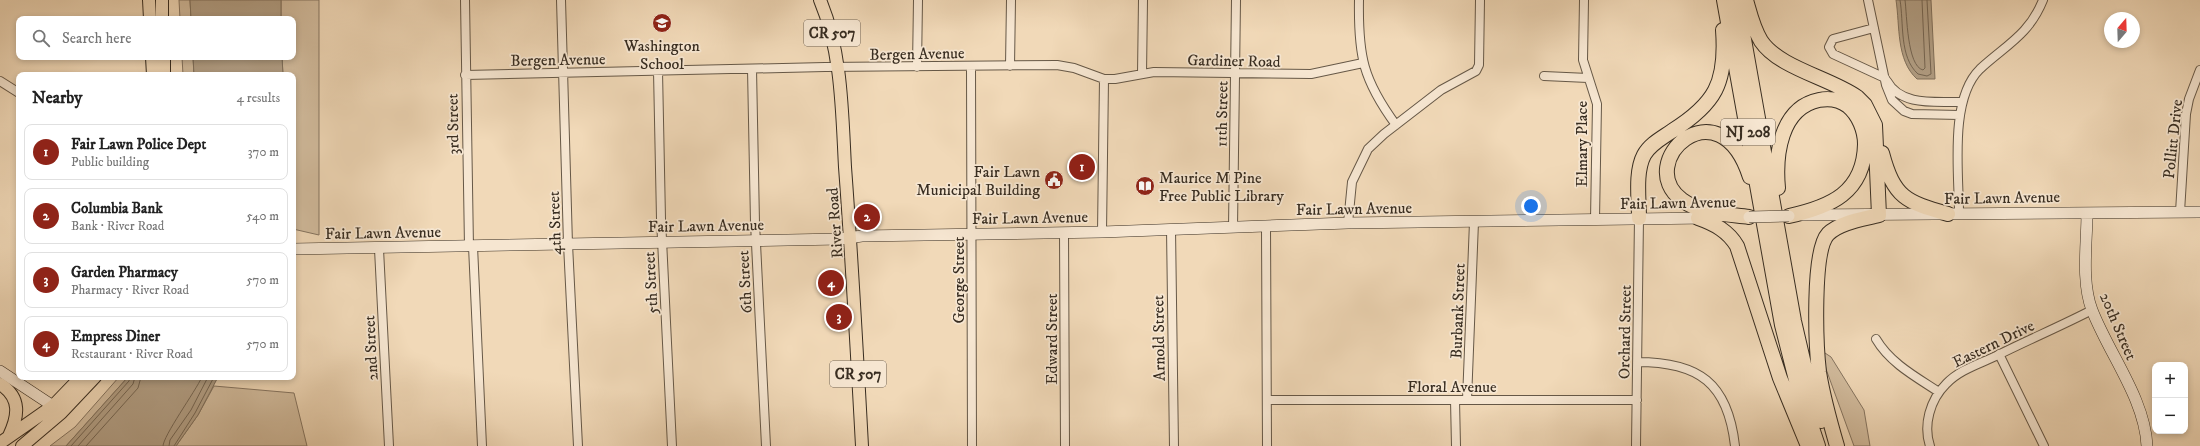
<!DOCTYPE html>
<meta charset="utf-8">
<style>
body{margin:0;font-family:"IM FELL DW Pica",serif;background:#f6f6f6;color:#222}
.controls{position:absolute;right:12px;bottom:12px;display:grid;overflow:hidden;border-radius:8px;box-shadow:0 2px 6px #0003}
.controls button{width:36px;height:36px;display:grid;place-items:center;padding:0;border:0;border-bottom:1px solid #e0e0e0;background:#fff;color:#222;font:20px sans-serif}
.compass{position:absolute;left:2104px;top:12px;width:36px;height:36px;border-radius:50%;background:#fff;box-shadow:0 2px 6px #0003;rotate:19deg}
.you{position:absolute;left:1531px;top:206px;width:14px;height:14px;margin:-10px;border:3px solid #fff;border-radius:50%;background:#1a73e8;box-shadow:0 0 0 6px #1a73e833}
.badge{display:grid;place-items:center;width:26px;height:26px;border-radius:50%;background:#8f2418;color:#fff;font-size:13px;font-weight:700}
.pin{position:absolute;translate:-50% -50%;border:2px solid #fff;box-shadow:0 1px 4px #0006}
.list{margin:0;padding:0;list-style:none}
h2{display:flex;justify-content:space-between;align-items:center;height:52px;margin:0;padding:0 16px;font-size:17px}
h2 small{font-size:13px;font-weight:400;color:#767676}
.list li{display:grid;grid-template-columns:26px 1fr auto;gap:12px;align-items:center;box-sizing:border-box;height:56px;margin:0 8px 8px;padding:0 8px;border:1px solid #e0e0e0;border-radius:8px}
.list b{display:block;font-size:15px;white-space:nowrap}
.list p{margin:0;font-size:13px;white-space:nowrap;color:#767676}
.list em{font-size:13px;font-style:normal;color:#767676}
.icon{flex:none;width:22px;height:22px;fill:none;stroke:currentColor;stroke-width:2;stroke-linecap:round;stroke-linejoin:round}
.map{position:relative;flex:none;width:2200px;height:446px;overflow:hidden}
.search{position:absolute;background:#fff;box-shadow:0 2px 6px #0003;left:16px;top:16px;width:280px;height:44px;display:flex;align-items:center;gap:10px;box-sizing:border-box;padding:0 14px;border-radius:8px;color:#767676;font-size:15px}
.panel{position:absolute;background:#fff;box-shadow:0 2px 6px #0003;left:16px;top:72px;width:280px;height:308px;border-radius:8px}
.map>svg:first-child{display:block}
.green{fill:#d2bc9e;stroke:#857460}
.water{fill:#b29f85;stroke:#81715d}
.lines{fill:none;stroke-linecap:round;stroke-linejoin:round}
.shore{stroke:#756653;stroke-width:1}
.street-casing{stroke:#665847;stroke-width:10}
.secondary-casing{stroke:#382d21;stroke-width:12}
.primary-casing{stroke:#382d21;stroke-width:14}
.highway-casing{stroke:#382d21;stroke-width:16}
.street{stroke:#f6e6d1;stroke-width:8}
.secondary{stroke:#f6e6d1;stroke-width:11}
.primary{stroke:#f1d9b8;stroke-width:12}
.highway{stroke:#f1d9b8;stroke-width:14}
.secondary-bridge-casing{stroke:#382d21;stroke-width:12;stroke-linecap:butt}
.secondary-bridge{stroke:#f6e6d1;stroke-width:11}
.labels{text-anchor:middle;stroke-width:3.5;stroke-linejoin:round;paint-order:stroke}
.shield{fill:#f6e6d1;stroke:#716456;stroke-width:1}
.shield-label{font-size:15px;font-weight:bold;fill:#382d21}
.poi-label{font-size:16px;fill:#382d21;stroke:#f6e6d1}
.street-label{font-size:16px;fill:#382d21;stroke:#f6e6d1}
</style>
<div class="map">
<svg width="2200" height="446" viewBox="0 0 2200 446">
<rect width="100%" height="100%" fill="#f1d9b8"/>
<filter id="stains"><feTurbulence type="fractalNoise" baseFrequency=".005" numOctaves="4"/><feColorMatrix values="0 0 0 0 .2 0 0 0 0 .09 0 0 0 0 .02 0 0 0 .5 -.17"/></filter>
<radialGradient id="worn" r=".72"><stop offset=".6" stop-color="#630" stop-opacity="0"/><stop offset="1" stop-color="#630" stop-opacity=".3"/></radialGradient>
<path class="green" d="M179,0H190L191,19H180Z
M281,0H319V235L293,229V75H283L282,57H293V19H281Z
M182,57H193L194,75H183Z
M1822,351L1831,357L1864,410L1870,446H1854L1826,369Z
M119,377H128L66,446H50L75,427Z
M214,386L294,393L307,446H176L198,415Z"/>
<path class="water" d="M190,0H281V19H191Z
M1896,0H1931L1935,79H1917C1896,60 1900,26 1896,0Z
M193,57H282L283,75H194Z
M128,377H218L198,415L176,446H66Z"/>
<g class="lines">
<path class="shore" d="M1900,0C1904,23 1899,57 1918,74L1927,76L1931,74L1927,0
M1905,0C1907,15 1907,66 1923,70L1925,68L1922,0
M71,446L129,381L130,377
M78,446L133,384L135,377
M86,446L138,388L141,377
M163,446C163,436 195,392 202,377
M169,446L170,440L191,410L208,377
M174,446L195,413L214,377"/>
<defs>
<path id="street" d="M465,0L469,247
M561,0L568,244L578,446
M1359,0C1358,56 1363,80 1396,125
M1584,0L1583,60L1597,104L1595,219
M1868,0L1886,85L1892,100L1904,111L1912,114L1960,115
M1874,28L1833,39L1829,47L1833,54L1885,78
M971,66L972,446
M1010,66L1011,0
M917,67L918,0
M752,69L755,223L766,446
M658,71L661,219L672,446
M1142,74L1143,0
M465,75L825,67L1057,65L1074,68L1104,79H1115L1154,72L1311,74L1363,63
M1544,76L1588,78
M0,81L19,93
M1887,81C1901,107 1937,101 1962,102
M2180,212L2186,114L2189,99L2200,70
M1959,213C1959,173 1949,99 1980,69C2006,45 2029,35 2043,0
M1348,223L1352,182L1368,149L1384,134L1441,90L1476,71L1479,65L1480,0
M1266,227L1267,446
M1233,228L1236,0
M1171,229L1174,446
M1064,232L1065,446
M1102,232L1104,79
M473,246L482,446
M379,249L389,446
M1876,339C1890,363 1916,377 1939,392
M1999,354L2044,446
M1637,362C1699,362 1728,383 1735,446
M1267,400H1637
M1455,400L1456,446
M1467,400L1474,222
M1636,446L1639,218
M1930,446C1923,425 1930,400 1946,384C1959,370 1979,364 1996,356C2028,340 2061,326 2092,310"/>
<path id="secondary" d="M2087,213C2087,243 2081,281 2092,310C2109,354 2145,399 2147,446
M1803,215L2200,212
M293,249L840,239L862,236L1102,232L1348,223L1706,218
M0,371L53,406"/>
<path id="primary" d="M149,0L150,19
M162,0V19
M820,0C842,52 842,112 845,167C852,260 857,353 862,446
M152,57L153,75
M164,57V75
M0,384C22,398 18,417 9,436
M0,443L53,406L81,377
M22,446L61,413L95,377"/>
<path id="highway" d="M1724,0L1782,325L1796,380L1818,446
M1737,0L1794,321L1807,377L1821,421
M1746,0C1750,14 1753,28 1761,41C1779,68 1830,78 1857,97L1865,105L1875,125L1879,215C1864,219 1840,222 1828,234C1812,251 1816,346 1819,372C1823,397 1830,422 1837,446
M1882,153C1894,198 1906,202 1948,214
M1778,188C1775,156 1780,108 1819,100C1829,98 1840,100 1848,106C1859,115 1865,131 1865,144C1864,193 1830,207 1789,216
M1749,217C1726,214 1701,214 1682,200C1632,163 1719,81 1750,177
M1639,218C1639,199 1635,172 1644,155C1650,144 1662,138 1672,131C1715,104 1727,83 1723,30
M1698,218C1715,224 1728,231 1737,246L1780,378L1808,446"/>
</defs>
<use href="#street" class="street-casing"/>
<use href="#secondary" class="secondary-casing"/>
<use href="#primary" class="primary-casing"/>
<use href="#highway" class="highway-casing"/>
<use href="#street" class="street"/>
<use href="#secondary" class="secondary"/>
<use href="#primary" class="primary"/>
<use href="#highway" class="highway"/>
<defs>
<path id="secondary-bridge" d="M1749,217L1789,216"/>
</defs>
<use href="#secondary-bridge" class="secondary-bridge-casing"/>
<use href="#secondary-bridge" class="secondary-bridge"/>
</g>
<defs>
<symbol id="school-disc" viewBox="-11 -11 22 22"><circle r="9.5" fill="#8f2418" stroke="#f6e6d1"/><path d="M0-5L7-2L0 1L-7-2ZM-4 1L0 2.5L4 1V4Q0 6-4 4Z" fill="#fff"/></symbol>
<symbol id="civic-disc" viewBox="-11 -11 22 22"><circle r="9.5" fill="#8f2418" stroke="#f6e6d1"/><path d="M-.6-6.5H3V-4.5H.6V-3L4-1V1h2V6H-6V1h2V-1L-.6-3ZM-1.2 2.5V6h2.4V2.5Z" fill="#fff"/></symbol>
<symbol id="library-disc" viewBox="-11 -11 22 22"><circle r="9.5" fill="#8f2418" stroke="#f6e6d1"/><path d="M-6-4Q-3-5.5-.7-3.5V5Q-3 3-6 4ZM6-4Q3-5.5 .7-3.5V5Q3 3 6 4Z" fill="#fff"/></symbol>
</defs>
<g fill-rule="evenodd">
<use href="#school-disc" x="651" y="12" width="22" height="22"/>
<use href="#civic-disc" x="1043" y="169" width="22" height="22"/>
<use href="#library-disc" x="1134" y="175" width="22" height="22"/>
</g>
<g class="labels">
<g class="shield">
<rect x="804" y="20" width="56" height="26" rx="3"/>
<rect x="1721" y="119" width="54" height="26" rx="3"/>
<rect x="830" y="361" width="56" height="26" rx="3"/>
</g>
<g class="shield-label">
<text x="832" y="38">CR 507</text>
<text x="1748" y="137">NJ 208</text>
<text x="858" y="379">CR 507</text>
</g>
<g class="poi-label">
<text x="662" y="51">Washington<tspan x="662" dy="18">School</tspan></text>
<text x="1040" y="177" text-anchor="end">Fair Lawn<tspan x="1040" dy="18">Municipal Building</tspan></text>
<text x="1159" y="183" text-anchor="start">Maurice M Pine<tspan x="1159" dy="18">Free Public Library</tspan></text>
</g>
<g class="street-label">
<text transform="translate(917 53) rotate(-1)" y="6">Bergen Avenue</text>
<text transform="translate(558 59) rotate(-1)" y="6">Bergen Avenue</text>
<text transform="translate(1234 60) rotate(1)" y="6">Gardiner Road</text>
<text transform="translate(1221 114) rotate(-89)" y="6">11th Street</text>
<text transform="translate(452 124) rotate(-91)" y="6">3rd Street</text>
<text transform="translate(2172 139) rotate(-84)" y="6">Pollitt Drive</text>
<text transform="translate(1581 144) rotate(-90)" y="6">Elmary Place</text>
<text transform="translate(2002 197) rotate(-1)" y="6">Fair Lawn Avenue</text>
<text transform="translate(1678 202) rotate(-1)" y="6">Fair Lawn Avenue</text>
<text transform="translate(1354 208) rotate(-1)" y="6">Fair Lawn Avenue</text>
<text transform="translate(1030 217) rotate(-1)" y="6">Fair Lawn Avenue</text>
<text transform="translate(554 223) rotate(-92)" y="6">4th Street</text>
<text transform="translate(834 223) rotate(-94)" y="6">River Road</text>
<text transform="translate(706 225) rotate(-1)" y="6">Fair Lawn Avenue</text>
<text transform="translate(383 232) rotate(-1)" y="6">Fair Lawn Avenue</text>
<text transform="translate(958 280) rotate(-90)" y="6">George Street</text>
<text transform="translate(744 282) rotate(-93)" y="6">6th Street</text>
<text transform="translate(650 283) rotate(-93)" y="6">5th Street</text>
<text transform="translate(1457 311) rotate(-88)" y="6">Burbank Street</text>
<text transform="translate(2119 326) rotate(67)" y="6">20th Street</text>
<text transform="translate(1624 332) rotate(-89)" y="6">Orchard Street</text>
<text transform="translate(1158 338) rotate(-91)" y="6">Arnold Street</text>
<text transform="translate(1051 339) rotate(-90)" y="6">Edward Street</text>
<text transform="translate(1993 343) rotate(-26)" y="6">Eastern Drive</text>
<text transform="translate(370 348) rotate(-93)" y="6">2nd Street</text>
<text x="1452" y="392">Floral Avenue</text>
</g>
</g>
<rect width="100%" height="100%" filter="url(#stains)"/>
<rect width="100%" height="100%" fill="url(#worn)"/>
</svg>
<div class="controls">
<button>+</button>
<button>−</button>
</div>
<svg class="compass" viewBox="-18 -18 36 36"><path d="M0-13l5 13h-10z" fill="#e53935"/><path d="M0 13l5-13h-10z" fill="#767676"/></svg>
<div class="you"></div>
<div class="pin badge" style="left:1082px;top:167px">1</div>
<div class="pin badge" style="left:867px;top:217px">2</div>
<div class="pin badge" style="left:839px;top:317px">3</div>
<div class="pin badge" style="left:831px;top:283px">4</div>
<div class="search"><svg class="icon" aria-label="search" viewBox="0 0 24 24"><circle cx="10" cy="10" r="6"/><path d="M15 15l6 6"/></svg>Search here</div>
<section class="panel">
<h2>Nearby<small>4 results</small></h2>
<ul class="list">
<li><span class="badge">1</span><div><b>Fair Lawn Police Dept</b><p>Public building</p></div><em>370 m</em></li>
<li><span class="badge">2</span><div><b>Columbia Bank</b><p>Bank · River Road</p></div><em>540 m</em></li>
<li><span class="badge">3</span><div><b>Garden Pharmacy</b><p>Pharmacy · River Road</p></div><em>570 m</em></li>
<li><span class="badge">4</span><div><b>Empress Diner</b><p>Restaurant · River Road</p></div><em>570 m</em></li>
</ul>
</section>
</div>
